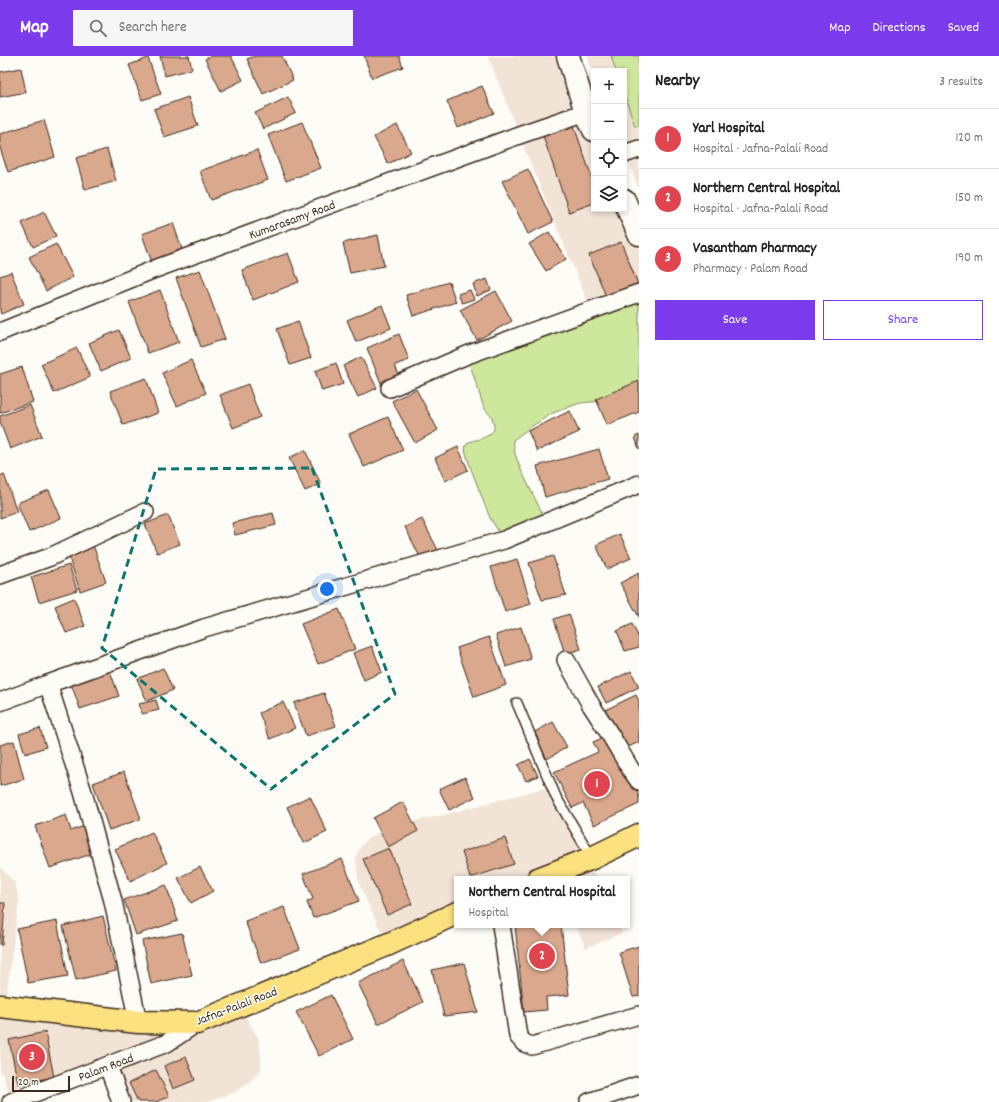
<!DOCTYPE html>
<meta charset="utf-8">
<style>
body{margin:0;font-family:Dekko,sans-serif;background:#f6f6f6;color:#202124}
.controls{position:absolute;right:12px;top:12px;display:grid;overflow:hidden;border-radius:0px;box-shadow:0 2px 6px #0003}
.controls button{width:36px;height:36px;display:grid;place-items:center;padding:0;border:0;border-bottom:1px solid #e0e0e0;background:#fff;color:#202124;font:20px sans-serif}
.scale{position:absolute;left:12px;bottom:10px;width:58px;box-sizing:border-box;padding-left:4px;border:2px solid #3b2a1e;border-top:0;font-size:11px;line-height:14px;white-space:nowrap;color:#3b2a1e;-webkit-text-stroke:3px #fdfcf7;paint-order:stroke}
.you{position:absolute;left:327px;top:533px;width:14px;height:14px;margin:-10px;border:3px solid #fff;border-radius:50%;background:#1a73e8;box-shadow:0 0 0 6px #1a73e833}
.badge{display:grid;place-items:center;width:26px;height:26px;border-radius:50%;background:#7c3aed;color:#fff;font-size:13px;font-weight:700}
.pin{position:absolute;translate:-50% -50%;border:2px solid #fff;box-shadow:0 1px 4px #0006}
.popup{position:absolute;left:454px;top:820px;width:176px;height:52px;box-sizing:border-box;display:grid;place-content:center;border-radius:0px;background:#fff;filter:drop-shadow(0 1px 3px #0005);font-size:13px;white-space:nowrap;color:#757577}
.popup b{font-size:15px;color:#202124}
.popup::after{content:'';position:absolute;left:50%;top:100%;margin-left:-8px;border:8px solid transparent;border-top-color:#fff}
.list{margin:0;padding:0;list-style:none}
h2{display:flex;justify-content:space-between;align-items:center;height:52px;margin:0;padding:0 16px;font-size:17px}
h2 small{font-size:13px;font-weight:400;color:#757577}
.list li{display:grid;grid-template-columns:26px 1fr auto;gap:12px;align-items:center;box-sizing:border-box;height:60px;padding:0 16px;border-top:1px solid #e0e0e0}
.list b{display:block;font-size:15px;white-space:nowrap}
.list p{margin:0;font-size:13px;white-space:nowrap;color:#757577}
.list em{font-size:13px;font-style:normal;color:#757577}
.actions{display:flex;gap:8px;padding:12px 16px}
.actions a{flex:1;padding:9px 0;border:1px solid #7c3aed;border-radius:0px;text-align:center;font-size:14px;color:#7c3aed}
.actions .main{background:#7c3aed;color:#fff}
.icon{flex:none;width:22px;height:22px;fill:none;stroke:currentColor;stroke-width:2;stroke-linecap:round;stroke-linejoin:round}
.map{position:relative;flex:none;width:639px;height:1046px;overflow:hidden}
header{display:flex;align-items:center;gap:24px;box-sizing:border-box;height:56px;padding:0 20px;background:#7c3aed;color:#fff}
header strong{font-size:19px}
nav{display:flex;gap:22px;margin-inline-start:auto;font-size:14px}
.search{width:280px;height:36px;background:#f6f6f6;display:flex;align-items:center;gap:10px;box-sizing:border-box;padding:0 14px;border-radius:0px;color:#757577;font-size:15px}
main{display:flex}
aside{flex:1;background:#fff}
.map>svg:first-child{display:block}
.built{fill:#f2e3d7}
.green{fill:#cde79d;stroke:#84885e}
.building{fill:#daa88d;stroke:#3b2a1e}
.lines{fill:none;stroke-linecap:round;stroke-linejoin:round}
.service-casing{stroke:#3b2a1e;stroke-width:12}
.minor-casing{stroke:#3b2a1e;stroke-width:20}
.secondary-casing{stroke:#3b2a1e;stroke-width:25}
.primary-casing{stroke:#3b2a1e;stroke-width:25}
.service{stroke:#fdfcf7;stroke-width:9}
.minor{stroke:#fdfcf7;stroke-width:17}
.secondary{stroke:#fdfcf7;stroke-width:22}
.primary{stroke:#fbe180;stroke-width:22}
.marked{fill:none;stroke:#0f766e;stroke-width:3;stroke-dasharray:8 5;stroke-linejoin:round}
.labels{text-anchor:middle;stroke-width:3;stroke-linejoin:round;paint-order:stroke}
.street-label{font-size:13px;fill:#3b2a1e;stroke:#fdfcf7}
</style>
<header>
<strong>Map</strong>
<div class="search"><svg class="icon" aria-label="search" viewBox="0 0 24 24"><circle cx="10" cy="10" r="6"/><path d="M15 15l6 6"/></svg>Search here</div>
<nav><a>Map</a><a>Directions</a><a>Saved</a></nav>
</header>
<main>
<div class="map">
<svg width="639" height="1046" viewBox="0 0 639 1046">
<rect width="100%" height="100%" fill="#fdfcf7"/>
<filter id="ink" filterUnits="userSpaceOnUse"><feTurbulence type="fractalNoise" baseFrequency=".025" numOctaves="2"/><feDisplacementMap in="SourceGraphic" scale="8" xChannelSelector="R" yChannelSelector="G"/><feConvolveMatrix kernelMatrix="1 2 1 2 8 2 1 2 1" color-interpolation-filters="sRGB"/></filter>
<g filter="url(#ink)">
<path class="built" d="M488,0H568L594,74V153H624L639,178V237L591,254L519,79Z
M587,0H639V133L624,95V15H594V19Z
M552,730L597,823H457V860L389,888L378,869L360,830L357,816L356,801L360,792L367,783L388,771L447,758Z
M0,811L15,827L19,844L5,950L138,966L239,949L258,982L261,998V1014L249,1026L235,1036L207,1046H121L108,1010L12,1045L2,1017L0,1016Z
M575,869H619L622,877L586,892Z"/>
<path class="green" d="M611,0H639V69L635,70L624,38V15H616Z
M639,237V347L613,344L580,347L553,357L532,370L513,384L515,398L521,414L547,467L504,484L490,462L471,413L465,394L466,389L469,386L483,382L489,379L494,374V370L492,361L484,352L467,299Z"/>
<path class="building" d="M160,0H189L192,13L165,20Z
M211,0H231L243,24L221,35L205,3Z
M255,0H282L293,24L263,38L247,3Z
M364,0H399L403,11L372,22Z
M148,2L161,38L142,44L129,9Z
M21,12L26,36L0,41V16Z
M482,30L494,57L458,72L447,45Z
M188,41L198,70L164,81L154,53Z
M288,41L296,57L263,73L255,57Z
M44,64L55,101L8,116L0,92V78Z
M302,66L321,112L286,125L268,79Z
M397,69L411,96L388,108L374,81Z
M574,70L594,128V147L569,156L543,80Z
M107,93L116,125L85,134L76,102Z
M257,94L268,124L211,144L200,115Z
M528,113L553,166L528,178L502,125Z
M44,156L56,180L33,191L22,167Z
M173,167L183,196L152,207L142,178Z
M549,176L566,203L546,215L529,188Z
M378,179L384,210L350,217L343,187Z
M621,186L638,228L606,240L589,199Z
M56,188L73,221L46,235L29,201Z
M288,197L299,226L253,244L242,214Z
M200,214L225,283L201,291L176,222Z
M11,216L24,248L1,258L0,255V220Z
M487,223L491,234L477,240L473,228Z
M449,226L456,246L413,260L406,239Z
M160,234L179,286L148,297L129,246Z
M470,234L474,243L462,247L458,238Z
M496,235L512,265L477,284L460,254Z
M382,249L391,272L356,286L347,264Z
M298,265L311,302L290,309L277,273Z
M119,274L131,302L101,315L89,287Z
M399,278L409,304L395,309L399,320L381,327L367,292Z
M77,292L90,321L54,337L41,308Z
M361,301L377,332L358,341L343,310Z
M191,304L206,337L177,350L162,317Z
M336,307L343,328L322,335L315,315Z
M22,311L33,346L0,357V318Z
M146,322L158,357L123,369L110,335Z
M639,325V356L607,369L596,343Z
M248,328L260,361L233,372L220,339Z
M416,333L438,374L415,387L392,345Z
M30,349L42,380L10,393L0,366V360Z
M570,355L579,376L537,395L528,375Z
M388,361L403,394L364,411L349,378Z
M639,379V393L635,381Z
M458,391L468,414L445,425L435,402Z
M599,393L608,423L545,441L537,410Z
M305,394L321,428L305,435L289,402Z
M4,418L17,456L0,462V420Z
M49,434L61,462L29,476L17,447Z
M273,457L276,469L235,479L232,467Z
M168,459L180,488L157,497L145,468Z
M422,463L439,496L422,505L405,471Z
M620,478L631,502L607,513L596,489Z
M93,489L106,526L80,535L68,499Z
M553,500L566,539L542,544L529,507Z
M517,503L531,548L505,556L491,511Z
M69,509L77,534L39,546L31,521Z
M639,517V561L620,527Z
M74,542L85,570L66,577L55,550Z
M339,553L355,593L318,608L301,568Z
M569,558L581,593L565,598L554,563Z
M632,568L639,582V591L625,595L617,575Z
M521,571L531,603L506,611L496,579Z
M489,581L506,629L474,641L457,592Z
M372,590L382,616L364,624L353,597Z
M109,612L119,640L80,653L70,625Z
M163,612L173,634L147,645L137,623Z
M631,615L639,631L606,647L598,631Z
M324,637L336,670L306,680L294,647Z
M636,639L639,645V686L622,694L603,655Z
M156,644L159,654L142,658L139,648Z
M283,646L295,672L270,683L259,657Z
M553,666L567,691L547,703L533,677Z
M40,672L46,691L25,698L19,678Z
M609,679L639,740V748L594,769L583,747L572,752L554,716L598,696L593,686Z
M14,685L24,723L0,730V689Z
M530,703L538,720L526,725L518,709Z
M124,716L141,763L109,774L93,727Z
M465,721L475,741L449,754L439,733Z
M310,740L327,776L304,787L287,751Z
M403,746L418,775L388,791L373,762Z
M66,759L71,775L84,770L94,797L50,812L35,770Z
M152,776L167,807L130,825L115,793Z
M505,782L514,808L470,822L462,796Z
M389,792L412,848L387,859L363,803Z
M342,803L359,845L313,862L307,846L313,843L303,818Z
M200,811L213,835L191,847L178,822Z
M166,829L178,865L136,879L124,844Z
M0,847H5L2,889H0Z
M284,851L300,893L261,907L245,865Z
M103,860L116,915L76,924L63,870Z
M57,865L68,920L28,927L17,873Z
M515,869H561L569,939L546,941L547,954L524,956Z
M182,877L192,919L151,928L142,885Z
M639,890V940L633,941L619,896Z
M403,905L423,946L378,968L358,927Z
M464,907L478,956L444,960L432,914Z
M331,939L353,983L319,1000L296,956Z
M45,976L54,1021L18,1028L9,984Z
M186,1001L195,1024L173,1033L164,1010Z
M156,1014L169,1040L156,1046H138L129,1027Z"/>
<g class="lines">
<defs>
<path id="service" d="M517,647L556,741L592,802"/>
<g id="minor">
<path d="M624,98L639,93"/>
<path id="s1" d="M0,276L155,213L519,79L586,56"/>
<path d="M390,332L467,299L639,237"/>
<path d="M0,519L50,501L145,456"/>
<path d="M566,604L591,649L611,680L631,714L639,725"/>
<path d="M48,628L204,572L504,484L639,428"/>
<path d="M0,646L48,628L83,736L113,845L138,966"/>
<path d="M501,869L518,980L524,987L532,990L639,959"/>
<path d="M108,1010L121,1046"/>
<path id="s2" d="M11,1046L167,987L197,967"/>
<path d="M589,1046L639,1029"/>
</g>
<path id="secondary" d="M568,0L586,56L594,74
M624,144L639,178"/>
<path id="primary" d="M538,823L592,802L639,779
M0,950L138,966L197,967L389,888L457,857"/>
</defs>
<use href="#service" class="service-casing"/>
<use href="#minor" class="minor-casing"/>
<use href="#secondary" class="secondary-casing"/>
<use href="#primary" class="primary-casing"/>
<use href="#service" class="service"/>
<use href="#minor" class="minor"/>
<use href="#secondary" class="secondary"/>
<use href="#primary" class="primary"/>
</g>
</g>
<path class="marked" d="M312,412L395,638L271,733L102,592L156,413Z"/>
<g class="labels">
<g class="street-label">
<text dy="5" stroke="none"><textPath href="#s1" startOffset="313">Kumarasamy Road</textPath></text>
<text transform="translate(236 949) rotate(-21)" y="5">Jafna-Palali Road</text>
<text dy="5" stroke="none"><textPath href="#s2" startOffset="101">Palam Road</textPath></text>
</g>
</g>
</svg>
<div class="controls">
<button>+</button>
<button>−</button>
<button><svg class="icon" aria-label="locate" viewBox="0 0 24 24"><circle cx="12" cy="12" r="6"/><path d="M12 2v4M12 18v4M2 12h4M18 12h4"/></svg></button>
<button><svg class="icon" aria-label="layers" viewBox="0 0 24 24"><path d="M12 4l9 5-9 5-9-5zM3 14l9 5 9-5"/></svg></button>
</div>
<div class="scale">20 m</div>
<div class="you"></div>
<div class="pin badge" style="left:597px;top:728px;background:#e0444e">1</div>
<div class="pin badge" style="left:542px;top:900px;background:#e0444e">2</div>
<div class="popup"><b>Northern Central Hospital</b>Hospital</div>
<div class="pin badge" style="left:32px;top:1001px;background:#e0444e">3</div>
</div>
<aside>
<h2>Nearby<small>3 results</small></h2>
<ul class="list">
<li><span class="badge" style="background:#e0444e">1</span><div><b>Yarl Hospital</b><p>Hospital · Jafna-Palali Road</p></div><em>120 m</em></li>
<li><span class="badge" style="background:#e0444e">2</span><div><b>Northern Central Hospital</b><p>Hospital · Jafna-Palali Road</p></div><em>150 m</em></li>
<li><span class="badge" style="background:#e0444e">3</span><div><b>Vasantham Pharmacy</b><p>Pharmacy · Palam Road</p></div><em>190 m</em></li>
</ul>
<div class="actions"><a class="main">Save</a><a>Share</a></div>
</aside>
</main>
